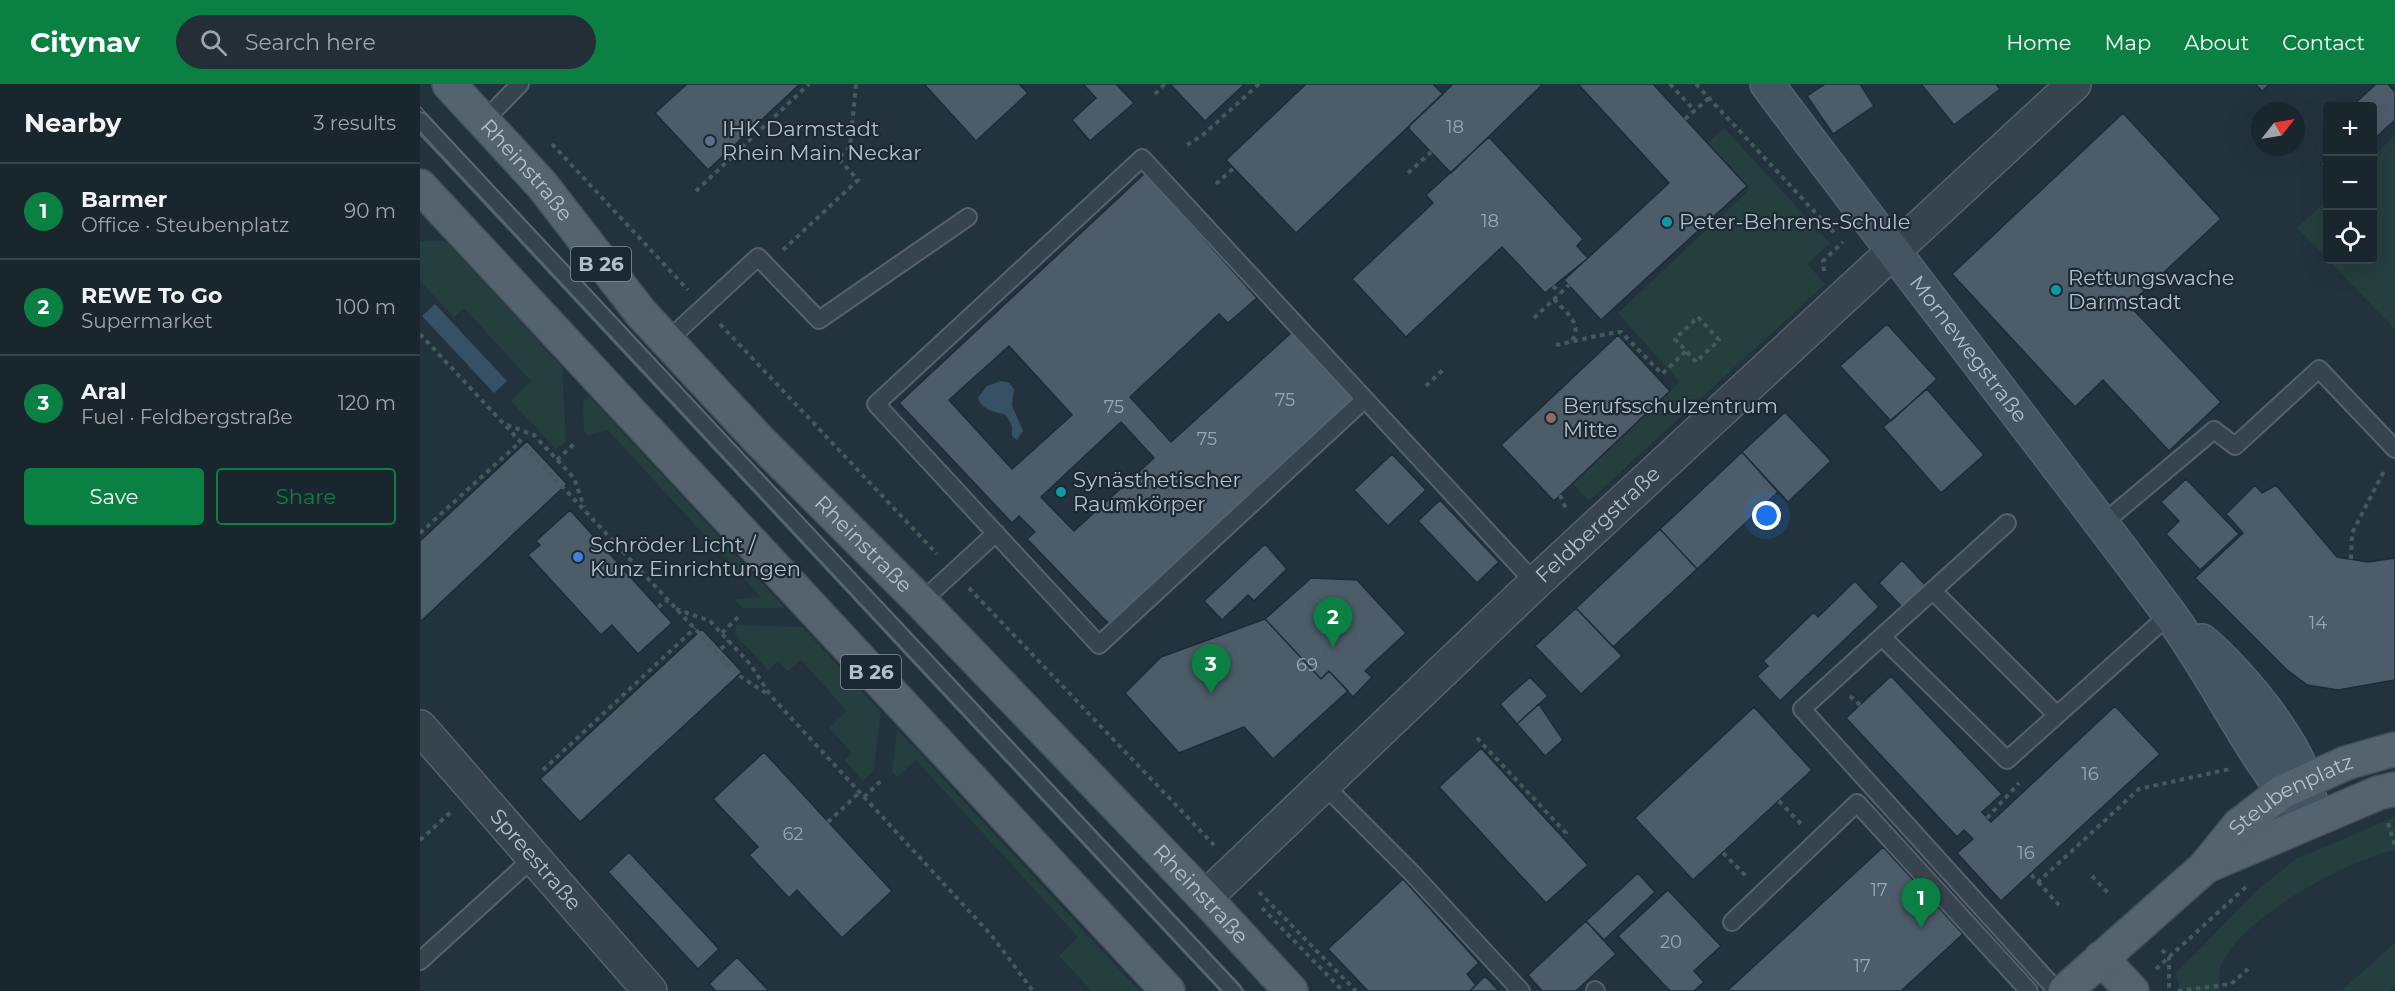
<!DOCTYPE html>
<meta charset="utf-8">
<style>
body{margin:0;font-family:Montserrat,sans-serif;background:#232e36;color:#f1f3f6}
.controls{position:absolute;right:18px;top:18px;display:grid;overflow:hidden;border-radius:6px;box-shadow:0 6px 24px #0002}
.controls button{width:54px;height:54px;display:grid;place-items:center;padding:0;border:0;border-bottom:2px solid #38434a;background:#1a262e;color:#f1f3f6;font:30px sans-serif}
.compass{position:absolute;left:1831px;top:18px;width:54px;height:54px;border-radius:50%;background:#1a262e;box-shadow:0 6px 24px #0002;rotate:59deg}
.you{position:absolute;left:1347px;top:432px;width:21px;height:21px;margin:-15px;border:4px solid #fff;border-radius:50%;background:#1a73e8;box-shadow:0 0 0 9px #1a73e833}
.badge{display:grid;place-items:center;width:39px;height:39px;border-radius:50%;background:#0b8043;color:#fff;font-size:20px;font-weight:700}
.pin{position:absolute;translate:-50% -50px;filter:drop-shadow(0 2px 3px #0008)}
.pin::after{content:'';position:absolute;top:32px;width:21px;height:18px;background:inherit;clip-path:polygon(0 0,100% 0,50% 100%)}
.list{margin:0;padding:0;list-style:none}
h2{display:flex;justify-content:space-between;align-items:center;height:78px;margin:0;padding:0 24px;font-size:26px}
h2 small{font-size:20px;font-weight:400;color:#9fa5aa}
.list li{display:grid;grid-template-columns:39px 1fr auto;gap:18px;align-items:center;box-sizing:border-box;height:96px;padding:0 24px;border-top:2px solid #38434a}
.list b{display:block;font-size:22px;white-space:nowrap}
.list p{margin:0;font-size:20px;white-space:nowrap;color:#9fa5aa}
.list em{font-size:20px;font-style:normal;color:#9fa5aa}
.actions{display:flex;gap:12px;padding:18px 24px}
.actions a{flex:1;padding:14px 0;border:2px solid #0b8043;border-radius:6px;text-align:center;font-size:21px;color:#0b8043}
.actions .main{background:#0b8043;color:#fff}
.icon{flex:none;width:33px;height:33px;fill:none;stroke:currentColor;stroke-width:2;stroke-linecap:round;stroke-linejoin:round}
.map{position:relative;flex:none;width:1975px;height:907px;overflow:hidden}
header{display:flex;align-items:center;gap:36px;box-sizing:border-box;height:84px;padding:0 30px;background:#0b8043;color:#fff}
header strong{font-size:28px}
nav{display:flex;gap:33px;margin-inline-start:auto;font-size:21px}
.search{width:420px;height:54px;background:#232e36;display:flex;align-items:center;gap:15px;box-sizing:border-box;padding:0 21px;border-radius:33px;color:#9fa5aa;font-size:22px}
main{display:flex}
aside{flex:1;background:#1a262e}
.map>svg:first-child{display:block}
.green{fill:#253f3e}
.water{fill:#365165}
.building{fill:#4c5c69;stroke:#1e2b35;stroke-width:1.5;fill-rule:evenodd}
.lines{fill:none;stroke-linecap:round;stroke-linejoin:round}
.lane-casing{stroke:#55626c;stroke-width:20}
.street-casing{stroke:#55626c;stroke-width:36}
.secondary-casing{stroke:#55626c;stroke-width:36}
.primary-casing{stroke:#43505a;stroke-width:36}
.path{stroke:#435b5a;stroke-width:4;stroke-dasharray:4.5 4.5;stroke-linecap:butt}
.lane{stroke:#37444e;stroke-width:16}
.street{stroke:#37444e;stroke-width:33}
.secondary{stroke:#455461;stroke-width:33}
.primary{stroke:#55636e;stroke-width:33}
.tram{stroke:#596975;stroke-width:1.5}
.service-dot{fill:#5c6f8a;stroke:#1c2933;stroke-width:2}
.culture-dot{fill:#0f9aa8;stroke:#1c2933;stroke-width:2}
.education-dot{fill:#8d6e63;stroke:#1c2933;stroke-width:2}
.shop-dot{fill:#3f7fe0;stroke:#1c2933;stroke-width:2}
.labels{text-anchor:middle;stroke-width:4.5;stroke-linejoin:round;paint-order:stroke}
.number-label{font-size:18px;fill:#99a6b1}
.shield{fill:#1c2933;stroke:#86929c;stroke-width:1.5}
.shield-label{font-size:20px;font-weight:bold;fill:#b3bfc9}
.poi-label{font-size:21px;fill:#b3bfc9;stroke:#1c2933;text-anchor:start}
.street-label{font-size:21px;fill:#b3bfc9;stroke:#1c2933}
</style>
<header>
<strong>Citynav</strong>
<div class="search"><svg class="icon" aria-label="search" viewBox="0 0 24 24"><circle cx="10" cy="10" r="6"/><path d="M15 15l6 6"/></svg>Search here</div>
<nav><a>Home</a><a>Map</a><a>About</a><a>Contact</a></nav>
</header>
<main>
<aside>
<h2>Nearby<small>3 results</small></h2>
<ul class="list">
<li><span class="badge">1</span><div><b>Barmer</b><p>Office · Steubenplatz</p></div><em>90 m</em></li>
<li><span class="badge">2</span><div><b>REWE To Go</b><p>Supermarket</p></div><em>100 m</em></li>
<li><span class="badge">3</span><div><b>Aral</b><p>Fuel · Feldbergstraße</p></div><em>120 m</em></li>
</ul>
<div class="actions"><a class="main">Save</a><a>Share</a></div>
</aside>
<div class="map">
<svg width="1975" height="907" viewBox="0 0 1975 907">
<rect width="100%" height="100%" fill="#23333e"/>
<path class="green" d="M1304,44L1410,159L1387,180L1405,200L1169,417L1152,399L1260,298L1198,229L1330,105L1287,59Z
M1975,51V245L1908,176H1952L1953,73Z
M1907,116L1908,175L1877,144Z
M0,157H26L142,283L146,357L136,365L91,317L111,297L44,224L34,233L0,197Z
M169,312L365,524H323L314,515L341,513L188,346L167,351L164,347L163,317Z
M317,541L382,543L461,628L454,686L443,697L424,676L432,669L409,644L427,627L381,576L368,587L358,577L348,586L314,549Z
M477,645L719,907H672L639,872L658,853L496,676L477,693L472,688Z
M1975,733V766C1930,774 1807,840 1799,889C1798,894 1800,901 1800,907H1760L1756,889L1836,807L1876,775Z
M1975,859V901L1968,907H1921Z"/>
<path class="water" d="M15,220L87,297L74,309L2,232Z
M581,297L589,299L594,305L592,321L603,347L597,356L592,352V342L586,331C574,327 563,327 558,314L567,302Z"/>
<path class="building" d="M267,0H380L288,86L235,29Z
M504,0H599L608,9L556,57Z
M663,0H696L714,19L670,57L652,36L676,14Z
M750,0H825L785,37Z
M886,0H1013L1023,10L876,149L806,76Z
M1033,0H1123L1031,89L989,45L990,41Z
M1158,0H1233L1327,102L1181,236L1144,196L1249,99Z
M1440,0L1454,22L1413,50L1387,12L1405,0Z
M1501,0H1576L1580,5L1534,41Z
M1835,0H1850L1842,7Z
M1956,0H1968L1975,8V36L1952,57V22H1932Z
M1703,29L1801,135L1709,221L1801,318L1749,367L1683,296L1655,323L1532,190Z
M1069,53L1163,155L1157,162L1168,174L1125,209L1082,163L986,253L932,195L1013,119L1006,111Z
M1908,73V87L1901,80Z
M725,89L837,214L808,239L799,230L710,313L751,358L872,248L934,315L691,542L607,455L615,448L599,432L592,439L479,319ZM589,262L652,331L592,385L529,316ZM701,338L734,374L654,447L621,413Z
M1467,240L1517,295L1471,337L1420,282Z
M1198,251L1250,307L1134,417L1081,361Z
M1507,305L1564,371L1521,409L1463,343Z
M1365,328L1411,377L1368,418L1322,368Z
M107,357L147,400L0,538V457Z
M1322,368L1358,408L1277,485L1240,445Z
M972,370L1006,406L968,442L934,406Z
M1766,395L1819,450L1780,486L1746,450L1759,437L1741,418Z
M1835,401L1842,409L1856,401L1917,473L1948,478L1975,474V596L1918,606L1887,601L1866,585L1775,494L1823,449L1806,430Z
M1020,416L1079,478L1057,499L998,437Z
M150,426L252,539L218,570L192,541L181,551L108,471L120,461L116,457Z
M1240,445L1277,485L1193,563L1156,524Z
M845,460L867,485L834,517L828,511L802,536L784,517Z
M1482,476L1508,504L1485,526L1459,499Z
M891,494L937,496L986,549L945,587L952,593L933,613L909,587L901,595L845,535Z
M1435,497L1459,523L1360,617L1337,592L1348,582L1343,577L1394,528L1398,533Z
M1156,524L1202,572L1161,610L1115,562Z
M845,535L901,595L909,587L928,607L853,675L824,643L759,669L705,609L741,573Z
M282,545L322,588L160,738L120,695Z
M1471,592L1582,710L1562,728L1571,738L1695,622L1740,670L1581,817L1537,769L1553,755L1544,746L1537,753L1426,634Z
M1110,593L1128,612L1097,640L1080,620Z
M1119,620L1143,656L1125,672L1097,640Z
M1334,623L1392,686L1273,796L1215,734Z
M1061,664L1168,781L1126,819L1019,703Z
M344,668L472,807L422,854L377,806L369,814L329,771L338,763L293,715Z
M1463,763L1543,850L1481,907H1307Z
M209,768L299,865L278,885L188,788Z
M1218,789L1235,808L1184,856L1166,837Z
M983,795L1059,879L1047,890L1056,901L1050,907H948L908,865Z
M1248,806L1301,862L1274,887L1284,898L1274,907H1250L1198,852Z
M1166,837L1196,870L1156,907H1122L1108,891Z
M317,873L349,907H296L289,900Z
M1065,892L1079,907H1050Z"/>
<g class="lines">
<defs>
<path id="lane" d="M0,37L813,907
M64,37L100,0
M247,257L338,173L399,236L548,133
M945,315L679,561L456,320L722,74L1115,499
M1587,439L1382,625L1637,907
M1681,441L1794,346L1815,362L1899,285L1975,365
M1513,507L1637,631
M501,518L576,449
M1462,553L1587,676L1750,530
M903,700L991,788L1101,907
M1312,838L1437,719L1609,907
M0,877L113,774
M1175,906L1176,907"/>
<g id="street">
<path id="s1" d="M0,643L230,907"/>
<path id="s2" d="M785,814L1115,499L1654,0"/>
</g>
<g id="secondary">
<path id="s3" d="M1347,0C1479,177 1616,351 1748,528C1798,595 1832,676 1889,737"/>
<path d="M1782,557C1819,588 1893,674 1890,724"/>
</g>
<g id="primary">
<path id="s4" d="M29,0L122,101L221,229L338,355L501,518L785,814L871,907"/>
<path d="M0,102L748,907"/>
<path d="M1789,781L1958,709L1975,705"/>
<path d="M1681,874L1712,907"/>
<path id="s5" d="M1645,907L1785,783L1819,741L1862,708L1926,679L1975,665"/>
</g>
</defs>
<use href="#lane" class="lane-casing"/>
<use href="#street" class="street-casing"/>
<use href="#secondary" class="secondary-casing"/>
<use href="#primary" class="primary-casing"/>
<path class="path" d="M1250,0L1275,27
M1276,0L1417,152
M735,10L745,0
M1265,35L1289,14
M132,60L268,206
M767,61L784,50L839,0
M988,89L1011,68
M796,100L814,84
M276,107L389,0
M363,166L438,96L418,74L430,63L436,0
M1404,187L1403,177L1423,158
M1133,202L1140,209
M1134,215C1146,229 1164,240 1151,258
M1278,233L1299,256L1276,278L1255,255Z
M1114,234L1149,201
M300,240L517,470
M0,250L318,591L349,611
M1136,261C1146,259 1197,247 1201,248L1242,290L1266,267
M1006,302L1025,284
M87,341L114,351L154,394L164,423
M137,376L156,358
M1140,411L1147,427
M0,449L100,358
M1931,475L1932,449L1965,385
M549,504L794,761
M238,523L248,516
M256,525L290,537L330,580L351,612L572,852L613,907
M302,549L318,533
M301,565L309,557
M1430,612L1440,621
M1057,654L1146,749L1143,753
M123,686L275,544
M444,713L462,696
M1359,717L1382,741
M1567,734L1599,699
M408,738L440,708
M1968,739L1975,761
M0,756L32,727
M1303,769L1327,793
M1611,791L1618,798L1719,705L1810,685
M1672,792L1690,811
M1618,798L1639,821
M839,808L936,907
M842,824L923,907
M1742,866L1749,873V907
M1736,885L1828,801
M1758,907L1811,900L1828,885"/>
<use href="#lane" class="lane"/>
<use href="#street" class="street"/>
<use href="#secondary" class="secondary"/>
<use href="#primary" class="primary"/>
<path class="tram" d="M0,23L824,907
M0,48L802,907"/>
</g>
<circle class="service-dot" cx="290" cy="57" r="6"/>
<g class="culture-dot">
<circle cx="1247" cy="138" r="6"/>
<circle cx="1636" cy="206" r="6"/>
<circle cx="641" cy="408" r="6"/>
</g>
<circle class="education-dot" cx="1131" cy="334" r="6"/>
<circle class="shop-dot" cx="158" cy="473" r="6"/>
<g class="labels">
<g class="number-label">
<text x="1035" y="49">18</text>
<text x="1070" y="143">18</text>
<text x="865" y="322">75</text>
<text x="694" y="329">75</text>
<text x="787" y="361">75</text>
<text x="1898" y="545">14</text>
<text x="887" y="587">69</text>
<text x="1670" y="696">16</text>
<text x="373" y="756">62</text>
<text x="1606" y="775">16</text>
<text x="1459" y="812">17</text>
<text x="1251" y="864">20</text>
<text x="1442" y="888">17</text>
</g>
<g class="shield">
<rect x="151" y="163" width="60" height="34" rx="4.5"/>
<rect x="421" y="571" width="60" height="34" rx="4.5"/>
</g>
<g class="shield-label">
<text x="181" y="187">B 26</text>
<text x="451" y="595">B 26</text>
</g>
<g class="poi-label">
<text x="302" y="52">IHK Darmstadt<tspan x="302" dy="24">Rhein Main Neckar</tspan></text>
<text x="1259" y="145">Peter-Behrens-Schule</text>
<text x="1648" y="201">Rettungswache<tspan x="1648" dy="24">Darmstadt</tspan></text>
<text x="1143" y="329">Berufsschulzentrum<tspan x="1143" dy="24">Mitte</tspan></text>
<text x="653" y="403">Synästhetischer<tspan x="653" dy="24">Raumkörper</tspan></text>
<text x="170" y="468">Schröder Licht /<tspan x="170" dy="24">Kunz Einrichtungen</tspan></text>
</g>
<g class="street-label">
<text dy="7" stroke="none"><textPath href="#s4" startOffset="116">Rheinstraße</textPath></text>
<text dy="7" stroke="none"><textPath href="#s3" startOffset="333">Mornewegstraße</textPath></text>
<text dy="7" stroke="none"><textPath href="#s2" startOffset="542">Feldbergstraße</textPath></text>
<text dy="7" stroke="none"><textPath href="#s4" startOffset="620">Rheinstraße</textPath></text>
<text dy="7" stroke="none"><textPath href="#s5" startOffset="302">Steubenplatz</textPath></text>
<text dy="7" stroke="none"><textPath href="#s1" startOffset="176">Spreestraße</textPath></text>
<text dy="7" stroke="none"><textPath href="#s4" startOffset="1106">Rheinstraße</textPath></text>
</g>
</g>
</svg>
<div class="controls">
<button>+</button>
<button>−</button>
<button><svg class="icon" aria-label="locate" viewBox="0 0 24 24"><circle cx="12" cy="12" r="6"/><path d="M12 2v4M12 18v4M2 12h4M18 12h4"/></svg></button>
</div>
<svg class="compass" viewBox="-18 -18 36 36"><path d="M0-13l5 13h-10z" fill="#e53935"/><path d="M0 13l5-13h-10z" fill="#9fa5aa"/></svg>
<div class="you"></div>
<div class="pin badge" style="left:1501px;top:844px">1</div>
<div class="pin badge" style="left:913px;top:563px">2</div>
<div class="pin badge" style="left:791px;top:610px">3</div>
</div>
</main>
